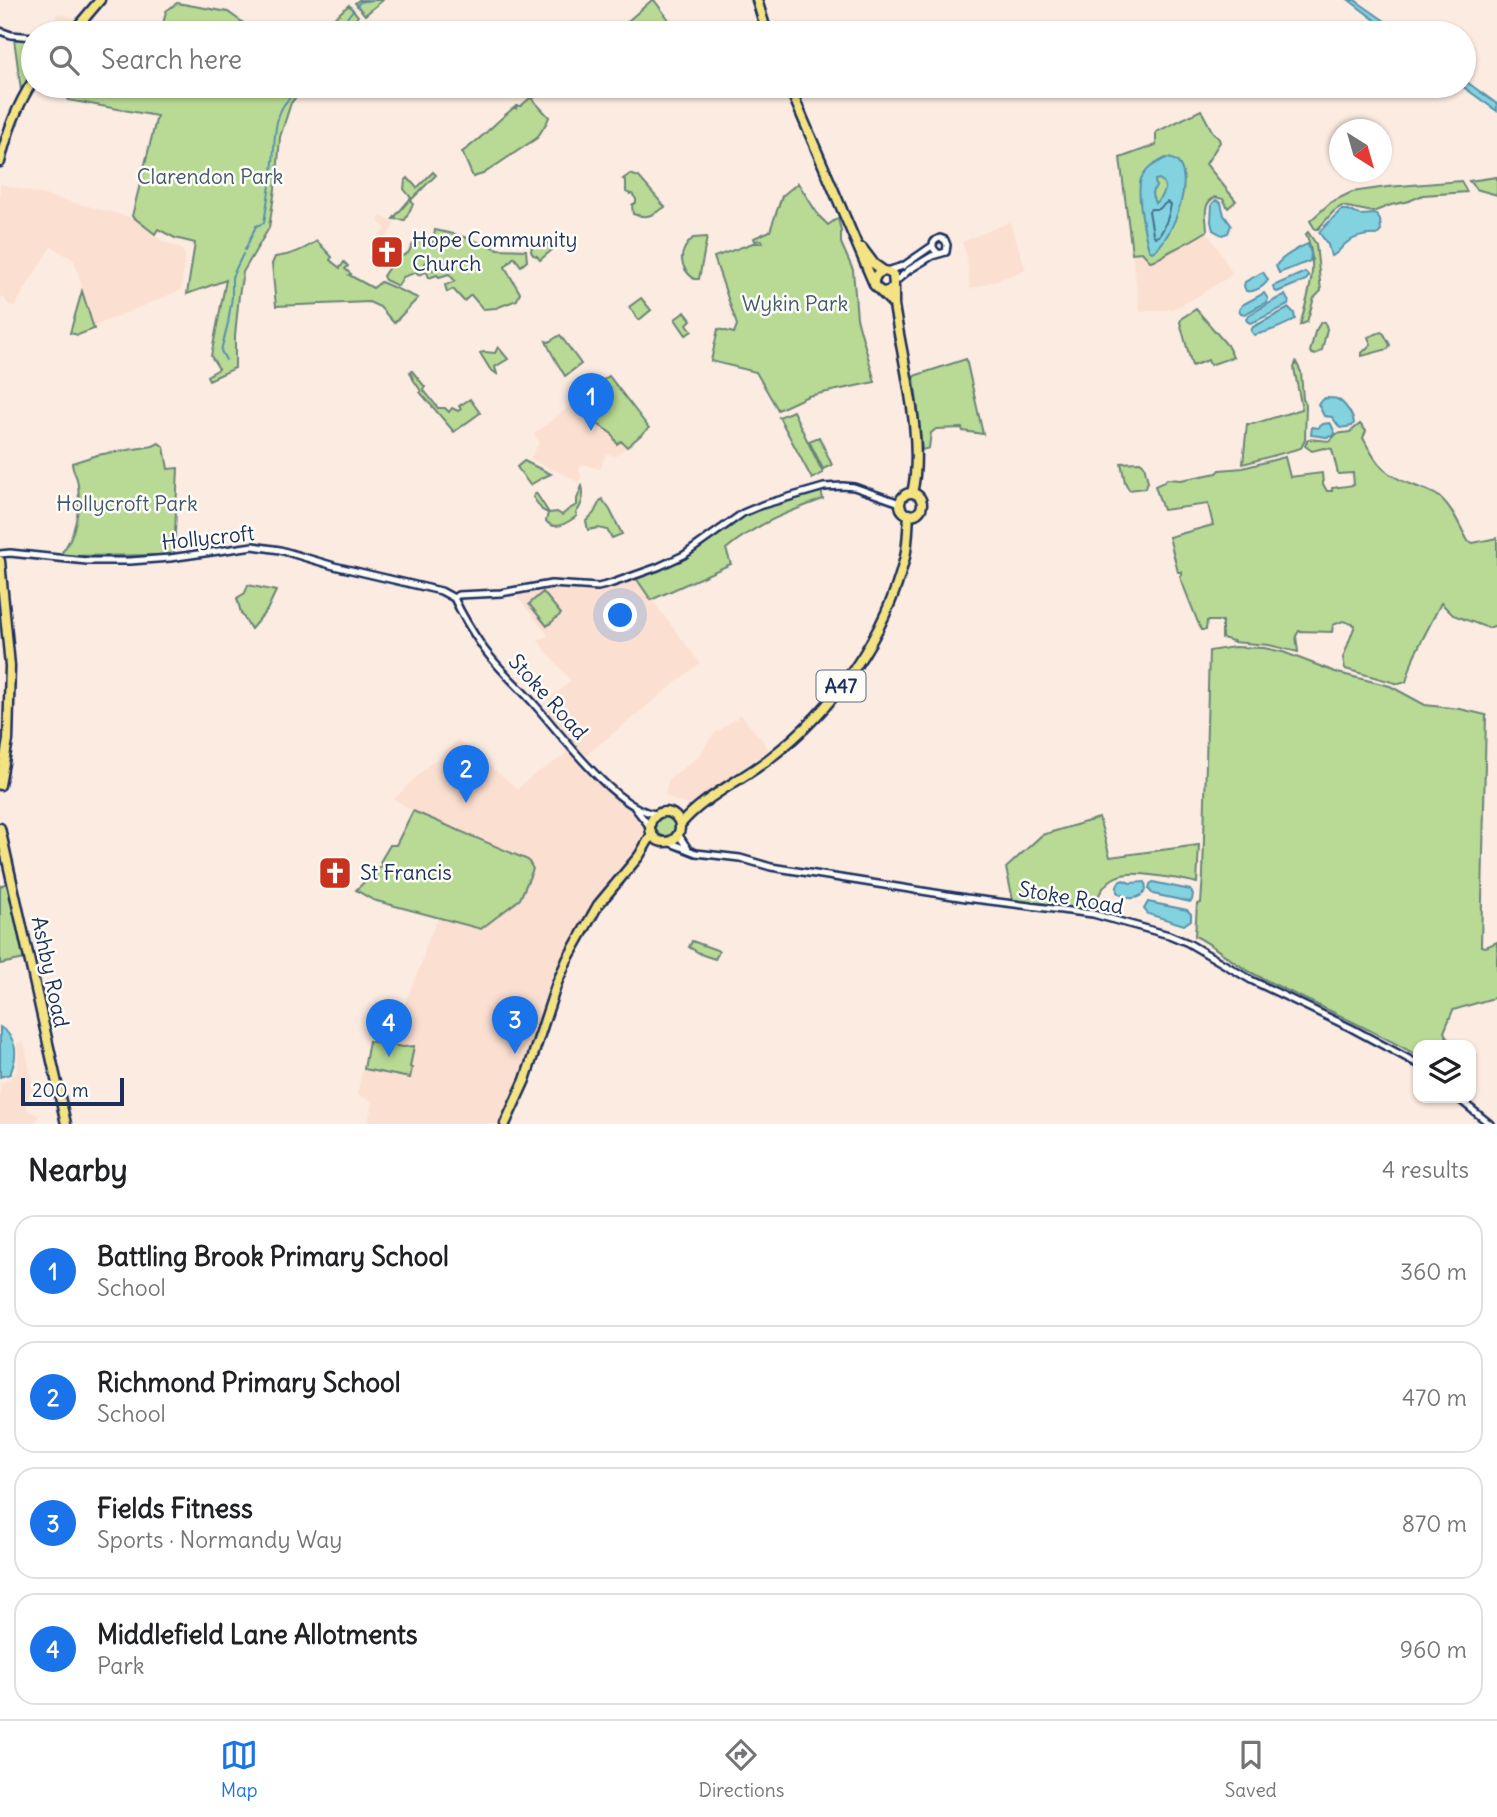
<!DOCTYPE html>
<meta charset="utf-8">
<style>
body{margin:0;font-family:Delius,sans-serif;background:#f2f2f2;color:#202124}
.controls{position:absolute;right:21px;bottom:21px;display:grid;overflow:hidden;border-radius:14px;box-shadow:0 2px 5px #0004}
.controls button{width:63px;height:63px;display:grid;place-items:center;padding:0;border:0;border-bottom:2px solid #e0e0e0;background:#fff;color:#202124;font:35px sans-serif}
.compass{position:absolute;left:1329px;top:119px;width:63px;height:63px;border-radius:50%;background:#fff;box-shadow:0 2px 5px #0004;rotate:143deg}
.scale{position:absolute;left:21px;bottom:18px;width:103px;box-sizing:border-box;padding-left:7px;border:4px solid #1b2f5e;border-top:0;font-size:19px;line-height:24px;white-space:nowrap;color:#1b2f5e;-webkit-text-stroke:5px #fdfcf7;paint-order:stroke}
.you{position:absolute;left:621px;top:616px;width:24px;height:24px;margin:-18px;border:5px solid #fff;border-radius:50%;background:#1a73e8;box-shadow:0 0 0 10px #1a73e833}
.badge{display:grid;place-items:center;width:46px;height:46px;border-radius:50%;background:#1a73e8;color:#fff;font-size:23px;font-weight:700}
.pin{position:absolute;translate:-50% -58px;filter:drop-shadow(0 2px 4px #0008)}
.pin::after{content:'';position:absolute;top:37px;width:24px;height:21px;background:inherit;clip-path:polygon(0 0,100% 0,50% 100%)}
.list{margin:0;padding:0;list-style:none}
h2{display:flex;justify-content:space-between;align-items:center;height:91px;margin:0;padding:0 28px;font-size:30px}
h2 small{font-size:23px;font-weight:400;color:#757577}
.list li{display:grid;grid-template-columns:46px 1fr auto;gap:21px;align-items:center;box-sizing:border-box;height:112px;margin:0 14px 14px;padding:0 14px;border:2px solid #e0e0e0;border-radius:21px}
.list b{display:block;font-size:26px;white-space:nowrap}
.list p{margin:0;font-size:23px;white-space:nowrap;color:#757577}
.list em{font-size:23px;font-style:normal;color:#757577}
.icon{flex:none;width:38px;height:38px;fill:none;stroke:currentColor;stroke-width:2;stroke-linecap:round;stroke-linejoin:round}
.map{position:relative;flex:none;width:1497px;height:1124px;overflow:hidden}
.search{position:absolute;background:#fff;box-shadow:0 2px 5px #0004;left:21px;right:21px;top:21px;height:77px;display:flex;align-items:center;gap:18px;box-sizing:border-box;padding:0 24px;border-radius:38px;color:#757577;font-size:26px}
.sheet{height:595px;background:#fff}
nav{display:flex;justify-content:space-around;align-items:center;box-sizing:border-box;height:98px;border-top:2px solid #e0e0e0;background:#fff;font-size:19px;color:#757577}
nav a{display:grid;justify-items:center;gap:4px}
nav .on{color:#1a73e8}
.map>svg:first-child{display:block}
.built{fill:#fbdfd0}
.green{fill:#b8da94;stroke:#6a8479;stroke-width:2}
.water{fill:#83d2df;stroke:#5991ab;stroke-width:2;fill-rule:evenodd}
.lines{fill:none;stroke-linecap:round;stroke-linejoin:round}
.shore{stroke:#457092;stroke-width:2}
.stream{stroke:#5991ab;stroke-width:2}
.minor-casing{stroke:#1b2f5e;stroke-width:10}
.major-casing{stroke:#1b2f5e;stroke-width:13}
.minor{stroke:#fdfcf7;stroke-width:5}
.major{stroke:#f4e382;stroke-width:8}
.labels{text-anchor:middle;stroke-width:5;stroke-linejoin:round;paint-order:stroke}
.shield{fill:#fdfcf7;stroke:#5f6c8c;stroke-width:2}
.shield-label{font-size:19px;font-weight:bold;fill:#1b2f5e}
.park-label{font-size:21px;fill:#425a6c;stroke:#fdfcf7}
.poi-label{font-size:21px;fill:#1b2f5e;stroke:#fdfcf7;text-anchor:start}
.street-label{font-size:21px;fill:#1b2f5e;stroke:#fdfcf7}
</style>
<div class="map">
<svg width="1497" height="1124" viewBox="0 0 1497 1124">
<rect width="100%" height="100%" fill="#fcebe0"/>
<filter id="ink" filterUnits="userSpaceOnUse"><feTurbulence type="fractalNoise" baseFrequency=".0143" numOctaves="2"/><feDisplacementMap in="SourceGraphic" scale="14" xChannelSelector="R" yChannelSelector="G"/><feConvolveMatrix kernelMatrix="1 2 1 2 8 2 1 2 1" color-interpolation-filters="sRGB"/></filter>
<g filter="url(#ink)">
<path class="built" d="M57,13L78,19L65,33H41L45,21L54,24Z
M0,184L134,218L160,240L179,247L183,251L185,256L181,290L94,326L74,260L51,246L14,307L7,303L4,297L0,298Z
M381,217L395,222L383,244L376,239L386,229L378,221Z
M1010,222L1026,270L970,289L967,256L962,242Z
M1207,231L1233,274L1193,299L1172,309L1140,312L1132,253L1142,252L1150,261L1157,260L1166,254L1186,244Z
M609,376L649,428L616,456L606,454L600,469L582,464L579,469L581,476L579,482L530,459L540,442L534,434Z
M635,578L700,663L585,756L565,734L543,704L571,681L538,641L548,635L515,594L551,585L598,590Z
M741,715L769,749L692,805L677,802L665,795L669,779L697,758L713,735Z
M458,740L518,789L528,779L562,757L570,749L633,806L650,827L652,834L609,890L557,982L505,1124H370L368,1123L373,1101L357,1095L369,1041L390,1045L395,1030V1025L421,965L426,946L438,918L481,929L528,860L413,811L394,799L431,763Z
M24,1042L33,1087L25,1103L28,1111L39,1116L34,1124H0V1083L3,1084L16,1073L18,1061L17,1043Z"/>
<path class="green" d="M359,0H383L365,15L355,3Z
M652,0H654L679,33H626L621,27Z
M177,3L228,12L256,32L261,33H161L166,11Z
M349,5L358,16L345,33H326L333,19Z
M14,39L33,41V73L21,90Z
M73,86H305L291,103L280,137L277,176L269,228L243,272L239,295L235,336V368L209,380L207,376L219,369L211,356L226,280L187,294L195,243L175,238L158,229L155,234L132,216L157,116L68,100Z
M545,86H555L532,99L549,117L547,122L537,138L483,174L473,177L462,152C482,139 496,121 515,107L516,108V106H521L530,98L529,97Z
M1201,110L1212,131L1219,139L1220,142L1206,164L1236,201L1228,208L1223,199L1215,197C1201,204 1207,219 1207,231C1195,239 1183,245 1171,251C1163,255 1159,260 1150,261L1142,252L1132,253L1120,158L1156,145V132Z
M433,172L436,175L411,200L413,204L405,220L393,219L411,198L404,189L405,181L408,178L417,188Z
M630,174L639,177L665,207C652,215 649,219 633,214L632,205L636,202V199L632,194H630L626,192V181L623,179Z
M1497,177V195L1476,189L1469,181Z
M1461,181L1467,192L1423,195L1409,201L1391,205L1373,212L1342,206L1334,211L1318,229H1315L1310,221L1331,202L1352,192L1387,187Z
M798,183L819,216L828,225L838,218L841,231V243L853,270L857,318L875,382L808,396L778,410L756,372L711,361L718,329L734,333L737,325L714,257L753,243H763L762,240L755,241L754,238L770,231L782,196Z
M435,230L458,235L498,249L526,250L527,261L521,266L514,257L505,267L520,293L517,300L496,308L483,309L471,295L464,301L453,289L447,292L445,285L455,281L449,274L439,277L437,275L429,278L427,272L439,267L433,260L424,263L426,272L418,275L417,272L403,277L398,286L385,280L383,276L393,261L408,253L415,241L433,243Z
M1308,232L1316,244L1321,291L1314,298L1307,322L1300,325C1309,293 1319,265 1306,234Z
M707,237L699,279H694C678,266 678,252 693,238Z
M317,241L332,257L330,260L340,268L344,262L348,266L345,269L351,274L349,275L373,288L381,282L418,298L394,323L380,307L369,302L276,306L272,264L275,257C292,255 303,250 317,241Z
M550,243L552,250L540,260L537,256L533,255L531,251L532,246Z
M82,291L94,329L78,335L70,333Z
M641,298L651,310L639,320L629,307Z
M1196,309L1227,345L1233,357L1210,365L1208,360L1192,366L1180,322L1182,318Z
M685,312L691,320L687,324L692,331L686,335L675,319Z
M1321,322H1325L1327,329L1322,350L1315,355L1312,354L1310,352L1315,332Z
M1381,332L1384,334L1390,345L1388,349L1362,356V353L1371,344L1368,337Z
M560,335L581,364L565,376C558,364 551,354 546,341L549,342Z
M498,347L508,359L495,367L497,374L490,369L480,353L484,352L495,353Z
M966,359L983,434L963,431L962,428L936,429L931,433L929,448L922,450L914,376Z
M1296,362L1301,372L1303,399L1306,405L1305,440L1301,448L1243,464L1247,424H1253L1302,409L1294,368Z
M412,371L425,387L423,389L438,408H445L449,412L452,408L458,411L461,409L459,406L470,399L480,413L454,432L420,392L421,391L413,379L410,372Z
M609,376L649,428L627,447L621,441L617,444L612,434L592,420L594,414L585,409L598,394L593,388Z
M793,411L823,473L812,479L779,417Z
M1360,424L1366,431L1363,438C1377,465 1384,475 1413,485C1424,490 1433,491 1442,499C1454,510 1460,527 1468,541L1473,543L1497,538V625L1488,628L1453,615L1441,603L1414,656L1406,682L1399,684L1345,669L1343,658L1355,625L1343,621L1333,625L1332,632L1299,631L1296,636L1298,652L1269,645L1232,642L1233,641L1222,638V621H1207L1206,630H1201L1180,577L1182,575V572H1178L1169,537L1213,525L1208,504L1163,510L1155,486L1164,482L1167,479L1181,480L1217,473L1220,470L1243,468L1285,457L1290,477L1322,473L1323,484L1327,491H1332V488L1354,485L1353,473L1338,474L1332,449L1324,448L1312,451L1305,446L1308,439L1330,441L1336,434L1350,432Z
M819,437L832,465L823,469L809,441Z
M159,443L164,447L168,469L178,468L174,555L59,556C76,538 82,503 77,479C75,473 72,469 72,463L97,455L153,446Z
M524,461L551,474L542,478L530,485L517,467Z
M1140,462L1144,465L1148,482L1145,488L1129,490L1125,482L1121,463Z
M582,486C585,497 582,505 576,513L577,516C568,522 555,532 546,521L548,513L542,510L533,497L536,493L549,513L557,512L562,515L569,509L577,505V499Z
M821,490L823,499C788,512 754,525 726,549L731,564L651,600L636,578L688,556L741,517L760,508Z
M602,499L610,510L622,534L612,538L607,530L598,528L588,530L586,521L594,513L600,501Z
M248,585L276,591L267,610L251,629L241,613L237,598L245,593Z
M543,592L561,614L547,626L529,604Z
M1234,647L1264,648L1283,652L1338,673L1390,686L1425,705L1460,709L1486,715L1481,946L1486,947L1497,942V997L1453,1010L1444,1032L1448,1039L1446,1045H1418V1056C1365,1025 1308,1002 1254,974C1232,963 1216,946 1195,936L1197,904L1201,903L1203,875L1209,651Z
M413,811L528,860L533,869L520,899L481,929L373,900L356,890L382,865L380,862L390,845H396Z
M653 827a12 12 0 1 1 24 0a12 12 0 1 1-24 0Z
M1099,818L1110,857L1199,845L1197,883C1185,879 1171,878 1158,876C1121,871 1106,872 1092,910L1013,900L1006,868L1042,835Z
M7,883L25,959L0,964V886Z
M692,941L717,950L719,952L715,959L703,955L689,947Z
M369,1041L403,1047L414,1046L410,1067L412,1068L410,1078L364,1069Z"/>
<path class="water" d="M1349,0H1355L1359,3L1402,33H1392Z
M1464,80L1497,104V111L1462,86H1464Z
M1166,158C1204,159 1172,244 1152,252L1149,250C1145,236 1136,193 1141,179C1146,168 1156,163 1166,158ZM1159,179C1171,186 1163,197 1155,203L1152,195L1153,190L1156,187L1155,180Z
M1216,200L1221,203L1224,215L1231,225L1228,233L1222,235L1213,230L1211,222L1212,204Z
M1341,210H1348L1360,215L1376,214L1380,220L1381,231L1377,235C1366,234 1353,237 1344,245C1339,250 1338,254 1331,256L1328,245L1319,232Z
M1308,244L1311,254L1310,261L1279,273L1276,266C1280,258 1300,247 1308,244Z
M1263,272L1268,280C1264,287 1253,293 1246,291L1244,286L1245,282Z
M1305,272L1309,276L1306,280L1277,292L1274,290L1273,286Z
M1264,293L1268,299L1267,302L1245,314L1241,313L1239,310L1242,305Z
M1282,296L1285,295L1289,302L1288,305L1256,321L1250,323L1247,321L1246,319L1249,315Z
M1289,308L1294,313L1295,319C1283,327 1267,332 1254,335L1251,331L1253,327Z
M1325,398C1328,398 1334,398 1337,399C1345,403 1353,415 1354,423L1352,426L1340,428L1332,417L1324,416L1318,404Z
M1329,423L1331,424L1335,433L1333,436L1326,437L1311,435L1312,427L1318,428L1323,424Z
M1123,880L1130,883L1145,882L1146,890C1139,901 1126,900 1117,892V887L1119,882Z
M1153,882L1190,890L1193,894L1192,900L1190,902L1153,894L1149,890L1150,884Z
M1148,902L1187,910L1191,914V920L1184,925L1148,914L1144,909Z
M0,1027C18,1038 18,1056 10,1074L0,1077Z"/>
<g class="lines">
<path class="shore" d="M1167,202L1171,205C1169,216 1165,227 1159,236L1155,237L1153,234L1149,211L1151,209H1159Z"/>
<path class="stream" d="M357,6L360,2L372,0
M335,33L353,10
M245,250L256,226L264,223C267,203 271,182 273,162C275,143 273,113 289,99V96L297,86
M226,360L221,351L228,323L232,297V277L243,254"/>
<defs>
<path id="minor" d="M0,31L11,35L33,37
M887,271L903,266L932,246
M895,282L909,270L932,256L946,252L947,245L945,240L940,238C931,241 931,248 938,253
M0,554L10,553L87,561H130L170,558L253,546L280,550L334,566L441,591L454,598
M454,598L458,595L501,593L551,584L598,587L610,584L658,567L684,555L743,513L762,505L824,487L843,486L854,487L900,503
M454,598C462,615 473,633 484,649C499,669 518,686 535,705C561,734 618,812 657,814
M635,808L650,827
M678,834L688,849
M668,842L696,853L740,858L771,867L966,898L1093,914L1169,935L1188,943L1251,980L1351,1028L1418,1064
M1458,1098L1490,1124"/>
<path id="major" d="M757,0L767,33
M72,33L100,0
M789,86L873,282
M0,162C7,132 16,107 33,81
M862,248L874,264L884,271
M894,286V305C902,359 925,441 912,493
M881,292L889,291L894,286L893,275C884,267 873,273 874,285L894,305
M900 504a11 11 0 1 1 22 0a11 11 0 1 1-22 0Z
M0,561L10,666L8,740L0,785
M650 827a15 15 0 1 1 30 0a15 15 0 1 1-30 0Z
M680,825C704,796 741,781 770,758C834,709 886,636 905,557C908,543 908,528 909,514
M0,828L66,1124
M505,1124L525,1080L557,983L567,960L598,905L639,856L652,834"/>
</defs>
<use href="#minor" class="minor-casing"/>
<use href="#major" class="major-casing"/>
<use href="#minor" class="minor"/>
<use href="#major" class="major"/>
</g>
</g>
<defs>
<symbol id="church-square" viewBox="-11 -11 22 22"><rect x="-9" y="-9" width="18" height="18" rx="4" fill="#c8321e" stroke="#fdfcf7"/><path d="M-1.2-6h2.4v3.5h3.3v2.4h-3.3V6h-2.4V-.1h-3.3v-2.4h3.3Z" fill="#fff"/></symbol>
</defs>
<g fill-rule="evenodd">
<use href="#church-square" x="368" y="233" width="38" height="38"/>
<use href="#church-square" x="316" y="854" width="38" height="38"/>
</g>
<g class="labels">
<rect class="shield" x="816.5" y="670.5" width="49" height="31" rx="5"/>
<g class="shield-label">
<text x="841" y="693">A47</text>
</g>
<g class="park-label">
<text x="210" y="184">Clarendon Park</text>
<text x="795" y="311">Wykin Park</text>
<text x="127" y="511">Hollycroft Park</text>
</g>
<g class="poi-label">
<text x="412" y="247">Hope Community<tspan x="412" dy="24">Church</tspan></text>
<text x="360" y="880">St Francis</text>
</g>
<g class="street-label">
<text transform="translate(208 538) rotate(-6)" y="7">Hollycroft</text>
<text transform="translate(548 697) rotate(48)" y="7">Stoke Road</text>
<text transform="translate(1071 898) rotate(10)" y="7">Stoke Road</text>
<text transform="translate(50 972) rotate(78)" y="7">Ashby Road</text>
</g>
</g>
</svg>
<div class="controls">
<button><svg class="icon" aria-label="layers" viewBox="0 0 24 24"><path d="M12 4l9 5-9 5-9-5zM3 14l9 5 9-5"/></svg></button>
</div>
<svg class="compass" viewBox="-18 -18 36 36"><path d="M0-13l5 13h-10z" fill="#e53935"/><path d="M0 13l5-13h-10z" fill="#757577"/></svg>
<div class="scale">200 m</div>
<div class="you"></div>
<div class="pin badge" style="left:591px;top:431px">1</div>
<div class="pin badge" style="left:466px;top:803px">2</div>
<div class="pin badge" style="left:515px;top:1054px">3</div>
<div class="pin badge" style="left:389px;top:1057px">4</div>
<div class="search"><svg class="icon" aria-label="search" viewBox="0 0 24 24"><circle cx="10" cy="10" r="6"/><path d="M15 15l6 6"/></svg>Search here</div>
</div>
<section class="sheet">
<h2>Nearby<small>4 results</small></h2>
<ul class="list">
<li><span class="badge">1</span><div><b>Battling Brook Primary School</b><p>School</p></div><em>360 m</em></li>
<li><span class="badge">2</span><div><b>Richmond Primary School</b><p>School</p></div><em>470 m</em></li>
<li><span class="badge">3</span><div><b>Fields Fitness</b><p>Sports · Normandy Way</p></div><em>870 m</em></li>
<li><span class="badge">4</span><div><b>Middlefield Lane Allotments</b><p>Park</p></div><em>960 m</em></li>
</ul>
</section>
<nav>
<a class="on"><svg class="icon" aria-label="map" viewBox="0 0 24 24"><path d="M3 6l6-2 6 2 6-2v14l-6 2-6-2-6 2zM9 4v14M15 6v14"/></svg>Map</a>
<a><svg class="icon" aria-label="directions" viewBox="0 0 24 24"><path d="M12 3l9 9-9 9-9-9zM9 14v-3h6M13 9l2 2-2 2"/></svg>Directions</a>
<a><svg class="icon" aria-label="saved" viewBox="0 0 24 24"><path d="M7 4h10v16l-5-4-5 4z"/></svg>Saved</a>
</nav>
